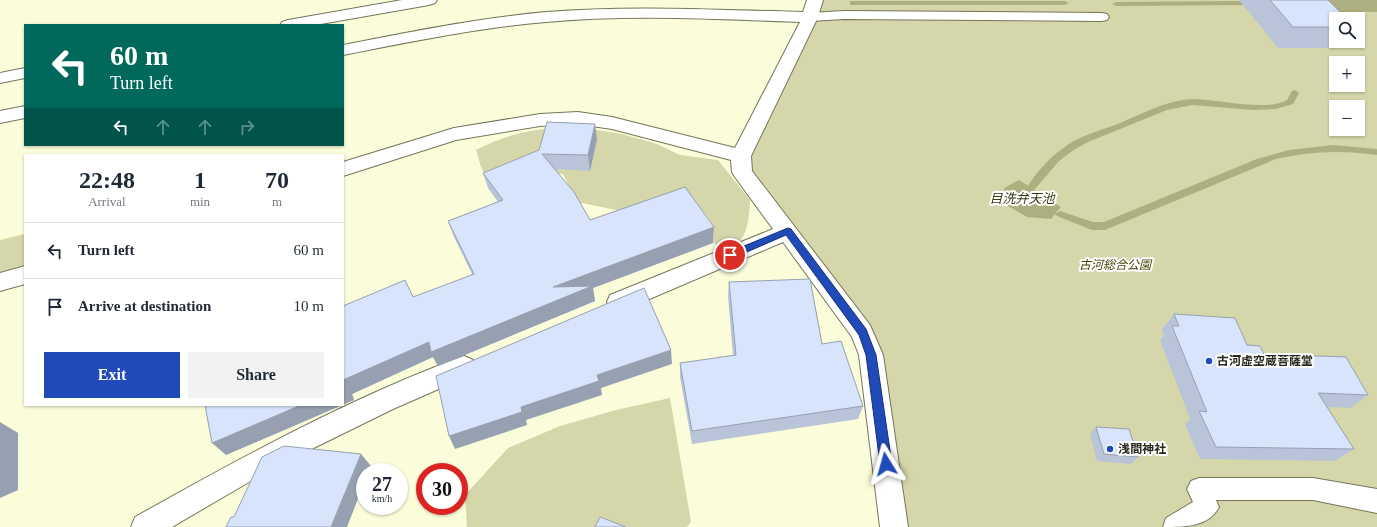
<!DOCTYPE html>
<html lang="en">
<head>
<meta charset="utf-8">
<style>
	:root { --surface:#fff; --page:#f2f2f3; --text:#1f2937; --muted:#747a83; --line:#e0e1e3; --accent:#1f4ab8 }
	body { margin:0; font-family:"Times New Roman","Noto Sans JP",serif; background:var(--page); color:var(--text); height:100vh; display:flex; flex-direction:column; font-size:15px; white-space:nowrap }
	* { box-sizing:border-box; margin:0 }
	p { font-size:13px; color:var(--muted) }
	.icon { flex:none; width:22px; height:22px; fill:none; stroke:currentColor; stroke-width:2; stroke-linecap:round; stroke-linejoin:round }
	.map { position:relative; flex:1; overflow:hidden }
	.side { position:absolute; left:24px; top:154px; width:320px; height:252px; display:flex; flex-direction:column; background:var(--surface); border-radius:0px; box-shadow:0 1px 3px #0004 }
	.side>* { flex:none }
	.banner { position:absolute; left:24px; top:24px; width:320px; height:122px; border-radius:0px; box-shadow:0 1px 3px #0004; background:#00695c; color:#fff; overflow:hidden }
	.tools { position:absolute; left:1329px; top:12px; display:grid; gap:8px }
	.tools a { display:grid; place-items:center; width:36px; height:36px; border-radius:0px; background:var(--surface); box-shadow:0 1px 3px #0004; font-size:20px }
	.speed { position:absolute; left:356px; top:463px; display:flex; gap:8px; font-size:20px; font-weight:700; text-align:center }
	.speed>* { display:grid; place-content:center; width:52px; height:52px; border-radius:50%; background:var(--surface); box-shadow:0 1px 3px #0004; line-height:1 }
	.speed small { font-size:10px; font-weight:400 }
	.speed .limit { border:6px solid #d22; background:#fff; color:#111 }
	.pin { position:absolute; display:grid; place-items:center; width:34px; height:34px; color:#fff; margin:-17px; border:2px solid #fff; border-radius:50%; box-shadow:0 1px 4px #0007 }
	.me { position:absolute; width:44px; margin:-22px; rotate:352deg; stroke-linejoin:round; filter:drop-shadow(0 0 3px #0008) }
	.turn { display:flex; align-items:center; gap:14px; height:84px; padding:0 20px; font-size:18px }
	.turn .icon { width:52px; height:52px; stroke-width:2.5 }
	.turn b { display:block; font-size:28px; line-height:34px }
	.lanes { display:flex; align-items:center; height:38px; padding:0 20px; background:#0003; justify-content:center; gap:20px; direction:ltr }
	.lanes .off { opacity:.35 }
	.eta { display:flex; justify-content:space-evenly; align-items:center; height:68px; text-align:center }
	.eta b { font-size:24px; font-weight:700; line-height:28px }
	.button { display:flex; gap:8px; margin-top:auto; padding:8px 20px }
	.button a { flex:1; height:46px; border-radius:0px; background:var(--accent); color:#fff; font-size:16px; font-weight:700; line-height:46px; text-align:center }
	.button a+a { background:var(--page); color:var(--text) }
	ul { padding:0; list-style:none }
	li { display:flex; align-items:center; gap:12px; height:56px; padding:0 20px; border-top:1px solid var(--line) }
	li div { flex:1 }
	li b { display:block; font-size:15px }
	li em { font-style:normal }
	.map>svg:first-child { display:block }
</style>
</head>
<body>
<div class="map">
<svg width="1377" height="527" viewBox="0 0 1377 527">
	<rect width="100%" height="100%" fill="#fafcda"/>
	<g fill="#d5d7aa" fill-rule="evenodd">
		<path d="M813,0H1377V527H894L871,355L742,172ZM1336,19H1358V41H1336ZM1336,63H1358V85H1336ZM1336,107H1358V129H1336Z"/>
		<path d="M571,126L622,134L657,144L680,155L718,160L750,200C749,215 749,247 726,246C722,246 717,244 713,243L714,229L710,220L702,210L667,200L621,211L582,203L561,213L569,186L563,174L507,170L484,173L481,167L476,150C508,133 535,129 571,126Z"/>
		<path d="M25,234V267L0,275V240Z"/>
		<path d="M670,398L691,522L687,527H467L465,495L508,448L560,426L616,410Z"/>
	</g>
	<g fill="#adaf7e">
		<path d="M1320,0H1377V12H1347L1353,19H1339Z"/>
		<path d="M1019,180L1061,207L1051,219L1027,217L1006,205L1004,188Z"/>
	</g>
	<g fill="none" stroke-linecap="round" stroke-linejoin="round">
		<g fill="#adaf7e" fill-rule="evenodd">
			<path d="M850,1H1065L1069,3L1065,5H850Z"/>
			<path d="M1240,1L1244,3L1243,5L1116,6L1112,4L1116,2Z"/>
			<path d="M1295,90L1299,93L1293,104L1276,109L1253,110L1192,105L1167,110L1088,142L1075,149L1059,161L1035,189H1029L1027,187C1036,173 1049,158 1062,149C1078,136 1099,131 1118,124C1142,114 1166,100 1193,99C1218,99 1266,112 1287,100L1292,91Z"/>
			<path d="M1333,145L1377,149V155C1342,150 1310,151 1276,159L1105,230H1092L1057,216L1055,214L1060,211L1093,222H1104L1257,159L1289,150Z"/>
		</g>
		<defs>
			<g id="service">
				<path d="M844,11L1102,13L1107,14L1109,17L1107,20L1102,21L844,19L810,21L805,20L803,17L805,14L810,13Z"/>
				<path d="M1199,478H1313L1377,489V513L1313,500H1216L1219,507C1209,527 1184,527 1163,527L1166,518L1193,502L1187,489L1191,481Z"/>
			</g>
			<g id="minor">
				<path d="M402,0H437L435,3L429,5L315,25H280L282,22L288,20Z"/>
				<path d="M807,0H823L818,17L751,156L752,171L870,325L883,355L908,527H880L859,355L852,337L783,242L626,309L618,311L610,309L607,302L610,295L773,229L735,177L732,172L731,160L612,129L578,124L540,126L456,140L343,176V162L454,128L540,114L578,112L612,117L735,148L800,22C715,19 630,14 546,22C477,28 410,42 343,55V45C410,32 478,18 546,12C632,5 718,10 803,12Z"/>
				<path d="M25,68V78L0,83V73Z"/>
				<path d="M25,106V118L0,123V111Z"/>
				<path d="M25,266V284L0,291V273Z"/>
				<path d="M464,356L473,360L476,367L473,374L393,409L273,468L172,527H131L135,517C241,458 349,398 464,356Z"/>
			</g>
		</defs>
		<use href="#service" stroke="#747658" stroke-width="2"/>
		<use href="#minor" stroke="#747658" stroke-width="2"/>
		<use href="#service" fill="#fff" fill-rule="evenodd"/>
		<use href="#minor" fill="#fff" fill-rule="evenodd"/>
	</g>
	<g fill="#b9c4d9">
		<path d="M1239,0H1328L1336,19V41H1343L1338,48H1278Z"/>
		<path d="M597,139L590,171L555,169L590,220L713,243L593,288L595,301L438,366L433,357L352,394L354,400L226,455L472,274L454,237L448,221L498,202L488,188L483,173L539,150Z"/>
		<path d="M729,282L822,344L863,406L858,419L692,444L680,377V363L733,356L728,296Z"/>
		<path d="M1174,314L1247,345L1264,354L1368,395L1350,408L1327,407L1354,449L1335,461L1200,459L1185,424L1190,419L1160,340L1164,335L1162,329Z"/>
		<path d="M1096,427L1138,457L1131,464L1097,461L1090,434Z"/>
	</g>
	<g fill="#96a0b0">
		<path d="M595,124L597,139L590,171L588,155Z"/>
		<path d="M714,227L713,243L593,288L595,301L438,366L433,357L352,394L354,400L226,455L212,443L301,405H343V380L553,287Z"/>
		<path d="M671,350L672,364L601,388L602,395L526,420L527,425L455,449L449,436L521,407L597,375Z"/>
		<path d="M0,422L18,433V490L0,498Z"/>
		<path d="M361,454L371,466L369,472H365V481L347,527H331Z"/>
	</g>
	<g fill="#d7e4fc" stroke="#96a0b0">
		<path d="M1270,0H1328L1347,19H1336V27H1293Z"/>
		<path d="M547,122L595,124L588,155L542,154L574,192L590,220L685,187L714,227L553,287L592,286L431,352L429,342L343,380V306L405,280L413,297L474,274L448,221L503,200L483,173L539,150Z"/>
		<path d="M810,279L822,344L841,341L863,406L692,431L680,363L736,355L729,282Z"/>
		<path d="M644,288L671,350L597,375L599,381L521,407L522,412L449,436L436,376Z"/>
		<path d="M1174,314L1235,318L1247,345L1260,346L1264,354L1346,357L1368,395L1318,393L1354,449L1216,447L1199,411L1207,412L1172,326H1179Z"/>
		<path d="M205,405H301L212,443Z"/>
		<path d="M1096,427L1129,429L1138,457L1104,454Z"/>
		<path d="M284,446L361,454L331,527H226L231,517H234L262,457Z"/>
		<path d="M600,517L626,527H595Z"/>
	</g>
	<path fill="#1f4ab8" stroke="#143078" d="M788,228L791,229L866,329L876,355L892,464L890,468L886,470L882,468L880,464L866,355L859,335L786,235L733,258L730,259L726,255L727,253Z"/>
	<g fill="#1f4ab8" stroke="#fff" stroke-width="1.5">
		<circle cx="1209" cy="361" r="4"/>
		<circle cx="1110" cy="449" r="4"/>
	</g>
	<g text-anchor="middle" stroke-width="4" stroke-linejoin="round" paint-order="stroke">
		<g font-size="12" font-style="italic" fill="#444407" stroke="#fff">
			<text x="1115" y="269">古河総合公園</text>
		</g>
		<g font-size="12" font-weight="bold" fill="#29291d" stroke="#fff" text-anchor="start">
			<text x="1217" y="365">古河虚空蔵菩薩堂</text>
			<text x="1118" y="453">浅間神社</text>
		</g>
		<g font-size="13" font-style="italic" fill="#383912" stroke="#fff">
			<text x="1022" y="203">目洗弁天池</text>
		</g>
	</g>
</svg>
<div class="tools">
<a><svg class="icon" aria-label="search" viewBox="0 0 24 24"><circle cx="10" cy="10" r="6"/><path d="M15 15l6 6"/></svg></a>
<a>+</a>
<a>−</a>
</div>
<div class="speed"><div>27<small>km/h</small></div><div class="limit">30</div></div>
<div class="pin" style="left:730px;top:255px;background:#d93025"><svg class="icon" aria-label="arrive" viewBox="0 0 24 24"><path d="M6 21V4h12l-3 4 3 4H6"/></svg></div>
<svg class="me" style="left:886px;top:464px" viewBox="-20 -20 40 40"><path d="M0-17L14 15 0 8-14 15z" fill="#1f4ab8" stroke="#fff" stroke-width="4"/></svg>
<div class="banner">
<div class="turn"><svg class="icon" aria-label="left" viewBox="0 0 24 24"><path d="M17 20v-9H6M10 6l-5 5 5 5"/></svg><div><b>60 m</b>Turn left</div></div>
<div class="lanes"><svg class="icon" aria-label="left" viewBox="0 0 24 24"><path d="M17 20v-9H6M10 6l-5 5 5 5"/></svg><svg class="icon off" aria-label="ahead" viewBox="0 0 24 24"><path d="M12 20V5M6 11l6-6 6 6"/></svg><svg class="icon off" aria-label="ahead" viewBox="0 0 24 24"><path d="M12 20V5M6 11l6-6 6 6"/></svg><svg class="icon off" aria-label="right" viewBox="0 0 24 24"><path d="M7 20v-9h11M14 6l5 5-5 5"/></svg></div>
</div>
<section class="side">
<div class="eta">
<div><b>22:48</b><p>Arrival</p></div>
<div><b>1</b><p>min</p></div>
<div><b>70</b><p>m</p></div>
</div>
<ul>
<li><svg class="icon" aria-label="left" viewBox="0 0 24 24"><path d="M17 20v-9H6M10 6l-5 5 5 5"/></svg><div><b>Turn left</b></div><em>60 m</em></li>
<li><svg class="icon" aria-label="arrive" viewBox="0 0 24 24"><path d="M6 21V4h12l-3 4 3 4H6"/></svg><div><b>Arrive at destination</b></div><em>10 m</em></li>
</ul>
<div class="button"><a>Exit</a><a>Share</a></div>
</section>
</div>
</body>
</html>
